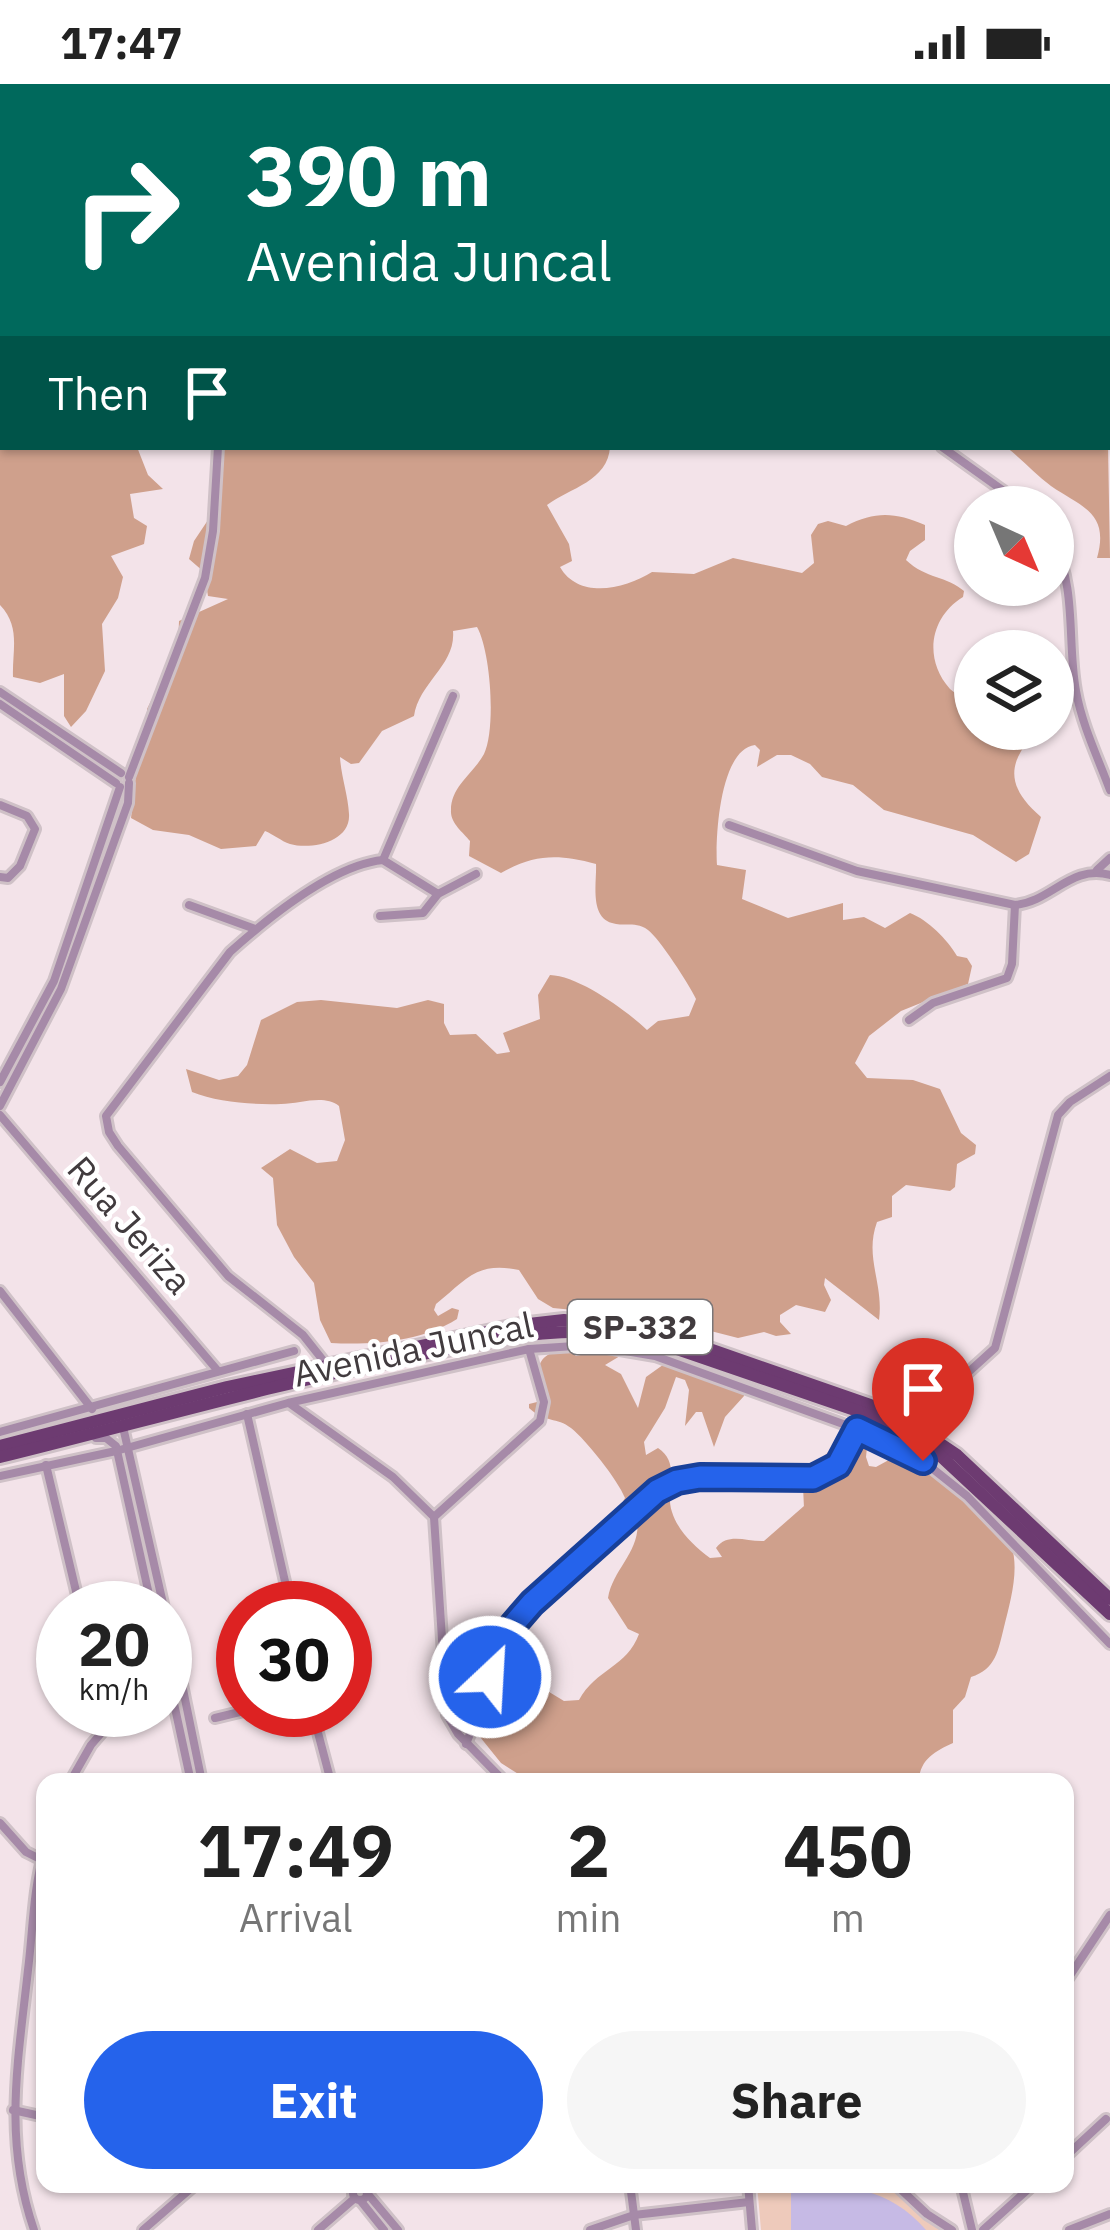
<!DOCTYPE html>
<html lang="en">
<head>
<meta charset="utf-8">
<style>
	:root { --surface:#fff; --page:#f6f6f6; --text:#222; --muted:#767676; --accent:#2563eb }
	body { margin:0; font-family:"IBM Plex Sans",sans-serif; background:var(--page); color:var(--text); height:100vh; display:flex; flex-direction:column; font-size:45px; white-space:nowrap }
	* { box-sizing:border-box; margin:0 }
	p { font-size:39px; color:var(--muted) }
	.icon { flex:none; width:66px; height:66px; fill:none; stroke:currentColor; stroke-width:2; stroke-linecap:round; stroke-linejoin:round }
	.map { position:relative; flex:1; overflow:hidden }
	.drawer { position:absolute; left:36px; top:1689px; width:1038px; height:420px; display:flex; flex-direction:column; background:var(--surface); border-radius:24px; box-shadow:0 3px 9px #0004 }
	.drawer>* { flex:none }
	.hud { position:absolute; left:0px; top:0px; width:1110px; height:366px; box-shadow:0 3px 9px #0004; background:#00695c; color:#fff; overflow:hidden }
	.needle { width:78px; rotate:136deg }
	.tools { position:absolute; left:954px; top:402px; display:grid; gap:24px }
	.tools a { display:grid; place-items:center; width:120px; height:120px; border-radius:50%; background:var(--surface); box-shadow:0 3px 9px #0004; font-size:60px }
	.speed { position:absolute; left:36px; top:1497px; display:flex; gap:24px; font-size:60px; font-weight:700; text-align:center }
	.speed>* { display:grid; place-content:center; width:156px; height:156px; border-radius:50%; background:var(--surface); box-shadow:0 3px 9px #0004; line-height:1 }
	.speed small { font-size:30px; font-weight:400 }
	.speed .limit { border:18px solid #d22; background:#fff; color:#111 }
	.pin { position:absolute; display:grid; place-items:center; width:102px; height:102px; color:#fff; margin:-123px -51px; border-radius:50% 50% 50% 0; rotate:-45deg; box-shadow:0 0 12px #0007 }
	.pin .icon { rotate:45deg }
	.me { position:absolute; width:132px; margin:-66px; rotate:25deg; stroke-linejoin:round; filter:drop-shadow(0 0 9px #0008) }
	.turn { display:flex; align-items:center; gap:42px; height:252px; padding:0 48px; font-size:54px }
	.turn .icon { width:156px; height:156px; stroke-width:2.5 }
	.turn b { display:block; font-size:84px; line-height:102px }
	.then { display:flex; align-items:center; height:114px; padding:0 48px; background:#0003; gap:24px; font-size:45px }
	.eta { display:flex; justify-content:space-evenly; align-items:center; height:204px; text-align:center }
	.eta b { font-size:72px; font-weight:700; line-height:84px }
	.button { display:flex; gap:24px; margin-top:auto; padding:24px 48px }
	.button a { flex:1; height:138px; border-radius:72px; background:var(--accent); color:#fff; font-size:48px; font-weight:700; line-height:138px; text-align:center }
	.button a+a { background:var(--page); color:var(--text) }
	.status { display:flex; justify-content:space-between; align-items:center; height:84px; padding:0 60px; background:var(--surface); direction:ltr }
	.status svg { height:33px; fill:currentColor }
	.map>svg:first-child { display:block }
</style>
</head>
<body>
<div class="status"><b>17:47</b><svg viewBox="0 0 49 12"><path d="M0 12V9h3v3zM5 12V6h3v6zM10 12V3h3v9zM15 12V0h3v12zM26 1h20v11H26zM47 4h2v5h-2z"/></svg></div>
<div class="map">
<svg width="1110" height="2146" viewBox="0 0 1110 2146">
	<rect width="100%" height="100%" fill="#f3e3e9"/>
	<path fill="#eecabb" d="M757,2100H890L911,2123L948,2146H761Z"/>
	<g fill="#cfa08c">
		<path d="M0,0L98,3H3V363H137L148,391L163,405L130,410L134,434L147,442L144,460L111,472L123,493L118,514L102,540L105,587L86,627L71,643L64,632V590L40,599L13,593C12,566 21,543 0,521Z"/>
		<path d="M1107,302L1110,474H1097C1110,428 1081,423 1051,402C1035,390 1022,375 1006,363H1107Z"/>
		<path d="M220,363H610C608,397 570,404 547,421L569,460L572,477L560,483C579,516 625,505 652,488L694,490L733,474L802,489L814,479L811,451L818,440L828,437L846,442C875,427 895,428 925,441V456L910,467L906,476C926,495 947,492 964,507L963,513C930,533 923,575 950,605C957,611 968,617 975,622V645H1014L1030,655C1004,685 1012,708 1041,733L1029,770L1016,778L973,751L884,726L853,701L822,693L810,680L791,671H777L757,683L760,666L755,661C720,665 715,753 717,781L746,786L742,815L788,834L843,819V836L864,833L885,844L910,829C928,836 947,855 957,872L967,874L972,882L968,900L901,927L869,952L855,979L867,994L913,996L940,1005L961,1049L976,1061L975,1070L957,1080L955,1103L950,1107L906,1101L892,1112V1133L877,1138C864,1174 884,1199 879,1236L825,1194L824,1201L831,1216L825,1228L796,1221L780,1231V1238L791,1250L776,1252L764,1248L738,1254L664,1235L553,1224L538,1215L519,1186C476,1177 466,1196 436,1220L434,1226L438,1232L452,1224L459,1226L457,1235C421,1258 372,1261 331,1259L320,1236L314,1199L294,1173L277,1141L273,1094L261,1084L290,1065L317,1079L337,1077L345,1056L339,1022C323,1010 301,1020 281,1020C253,1021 217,1018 192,1008L186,985L219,996L238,992L247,981L261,936L297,918L321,916L397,924L428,916L444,920V939L450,951L476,950L497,970L510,968L503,949L540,935L538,911L550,891C579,892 626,926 647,946L658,937L689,932L696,915C689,900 659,854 648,846C635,837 626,843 612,839C589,833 597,797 596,780C558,770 535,770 501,789L469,772L470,757C463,748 450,739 451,726C451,702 474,689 484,670C496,645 491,568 477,543L453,547C456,581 419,598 414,632L382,647L359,679L351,680L340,673C341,692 348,711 349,730C351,758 311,766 290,760C281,757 273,750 265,747L256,762L221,765L189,751L153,746L131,734L136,690L149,656L147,625L178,563L179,537L228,515L208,512L204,488L189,475L194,457L214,427Z"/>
		<path d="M567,1264L576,1272L605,1266L618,1269L620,1272L605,1281L621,1290L638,1324L646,1293L667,1278L744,1305V1312L725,1333L714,1363L702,1328H696L685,1342L689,1306L685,1296L676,1293L665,1324L644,1358L646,1371L658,1364C682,1380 664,1404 672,1428C678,1447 694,1462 710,1474L722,1473L716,1464C728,1448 747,1458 764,1457L804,1422C804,1421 803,1403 803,1402C807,1386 844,1350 858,1346L868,1353L866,1373L869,1382L876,1383L896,1372C937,1390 992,1416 1011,1461C1020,1485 1010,1519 1004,1543C998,1567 996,1585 971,1593L965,1613L953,1626V1659C935,1667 919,1676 919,1698L889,1694L876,1698H531L501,1679L476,1648L488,1624L531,1597L564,1617L579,1616C596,1585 627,1583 639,1550L628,1545L608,1514C613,1484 642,1467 637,1434L621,1421L625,1414C618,1396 586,1356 571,1344C557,1333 545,1339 529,1324V1320L541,1317C536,1286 533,1271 567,1264Z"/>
	</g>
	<path fill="#c6bae5" d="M791,2100C844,2100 889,2103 926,2146H791Z"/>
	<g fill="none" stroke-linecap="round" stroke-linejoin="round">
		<defs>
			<g id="minor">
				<path d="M410,0L419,3"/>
				<path d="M516,3V0"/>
				<path d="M753,3L759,0"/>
				<path d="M942,363L1026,423"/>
				<path d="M1053,458C1077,504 1067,558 1076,607C1082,641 1098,674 1110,706"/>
				<path d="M0,608L121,689"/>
				<path d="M0,620L116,699"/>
				<path d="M129,693L205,494L213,447L218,363"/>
				<path d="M0,721L27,732L35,745L20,782L8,794L0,793"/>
				<path d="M729,741L857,787L1015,821C1051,818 1071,780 1110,791"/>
				<path d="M383,776L453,612"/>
				<path d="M1097,786L1110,774"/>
				<path d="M189,821L255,845"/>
				<path d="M380,832L423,829L438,810L476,790"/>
				<path d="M909,936L933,919L1007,894L1012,880L1015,821"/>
				<path d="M0,998L54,897L120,703"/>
				<path d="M0,1022L61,905L128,719L129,699"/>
				<path d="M0,1031L218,1287"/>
				<path d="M0,1207L92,1325"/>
				<path d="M326,1280L303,1251L228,1192L118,1062L109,1048L106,1032L230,868C268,834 332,781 383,776L438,810"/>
				<path d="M289,1319L393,1393L434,1433L447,1631L458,1650L505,1698"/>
				<path d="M247,1330L291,1524"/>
				<path d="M898,1330L962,1294L995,1264L1058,1031L1070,1018L1110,992"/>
				<path d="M123,1343L164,1524"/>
				<path d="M0,1348L294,1267"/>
				<path d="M96,1354H106L116,1362L152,1524"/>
				<path d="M46,1381L80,1524"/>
				<path d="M0,1392L116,1367L288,1319L529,1265L590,1261L655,1272L857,1345L923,1377L967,1412L1110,1560"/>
				<path d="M434,1433L540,1337L544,1318L529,1265"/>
				<path d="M165,1530L175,1572"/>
				<path d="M165,1574L171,1572L177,1576L202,1698"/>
				<path d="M167,1587L191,1698"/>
				<path d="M312,1626L331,1698"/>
				<path d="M215,1634L248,1626"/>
				<path d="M466,1660L513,1541L635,1423L677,1397L700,1393L813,1394C839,1386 847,1368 857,1345"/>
				<path d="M70,1698L91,1661L121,1626"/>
				<path d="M0,1739L26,1768L44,1777"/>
				<path d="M1065,1899L1110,1831"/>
				<path d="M13,2026L45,2033"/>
				<path d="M1065,2073L1106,2035"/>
				<path d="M630,2100L636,2146"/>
				<path d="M748,2100L752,2146"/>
				<path d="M895,2100L927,2130L952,2146"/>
				<path d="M961,2100L972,2146"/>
				<circle cx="360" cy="2109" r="7"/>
				<path d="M367,2109L398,2146"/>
				<path d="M360,2116L384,2146"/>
				<path d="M34,2146C3,2056 18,1978 28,1886C33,1846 33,1804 45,1765"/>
				<path d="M143,2146L196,2100"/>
				<path d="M318,2146L355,2114"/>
				<path d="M590,2146L634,2131L749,2118"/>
				<path d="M983,2146L1034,2100"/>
				<path d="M1069,2146L1110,2130"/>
			</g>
			<g id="primary">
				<path d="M0,1362L227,1303L520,1241L564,1236L652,1245L896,1330L957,1371L1110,1515"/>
				<path d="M0,1373C134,1340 267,1302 403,1274C486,1258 564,1236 648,1255L887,1337L931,1363L1110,1530"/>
			</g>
		</defs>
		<use href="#minor" stroke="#cfc1c7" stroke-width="14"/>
		<use href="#primary" stroke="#cfc1c7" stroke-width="18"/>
		<use href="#minor" stroke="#a68aa8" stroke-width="8"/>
		<use href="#primary" stroke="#6d3b71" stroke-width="12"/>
	</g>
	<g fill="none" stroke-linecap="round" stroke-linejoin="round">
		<defs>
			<path id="route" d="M490,1593L513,1541L532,1519L657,1407L677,1397L700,1393L813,1394L838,1381L857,1345L923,1377"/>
		</defs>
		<use href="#route" stroke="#184099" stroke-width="30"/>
		<use href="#route" stroke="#2563eb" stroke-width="21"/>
	</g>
	<g text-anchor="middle" stroke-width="9" stroke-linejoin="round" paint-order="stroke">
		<rect fill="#fff" stroke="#7a7678" stroke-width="3" x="568" y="1216" width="144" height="54" rx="9"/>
		<g font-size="33" font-weight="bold" fill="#413b3e">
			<text x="640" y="1255">SP-332</text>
		</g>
		<g font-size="36" fill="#413b3e" stroke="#fff">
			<text transform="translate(130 1141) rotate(49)" y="13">Rua Jeriza</text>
			<text transform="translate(413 1265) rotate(-12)" y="13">Avenida Juncal</text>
		</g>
	</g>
</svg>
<div class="tools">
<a><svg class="needle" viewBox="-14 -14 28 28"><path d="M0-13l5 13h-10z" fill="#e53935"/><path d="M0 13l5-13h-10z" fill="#767676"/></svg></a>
<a><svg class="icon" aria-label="layers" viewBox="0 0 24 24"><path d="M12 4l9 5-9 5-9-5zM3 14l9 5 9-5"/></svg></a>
</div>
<div class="speed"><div>20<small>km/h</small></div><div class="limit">30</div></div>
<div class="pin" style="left:923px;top:1377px;background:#d93025"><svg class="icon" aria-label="arrive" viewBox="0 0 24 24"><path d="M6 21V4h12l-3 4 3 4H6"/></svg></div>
<svg class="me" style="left:490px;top:1593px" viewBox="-20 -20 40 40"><circle r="17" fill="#2563eb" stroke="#fff" stroke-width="3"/><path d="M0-11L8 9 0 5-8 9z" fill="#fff"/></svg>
<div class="hud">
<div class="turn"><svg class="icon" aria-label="right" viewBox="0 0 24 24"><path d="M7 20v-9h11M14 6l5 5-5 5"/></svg><div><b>390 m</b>Avenida Juncal</div></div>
<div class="then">Then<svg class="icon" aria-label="arrive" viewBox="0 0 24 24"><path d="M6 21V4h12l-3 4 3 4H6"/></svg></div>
</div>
<section class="drawer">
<div class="eta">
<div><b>17:49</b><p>Arrival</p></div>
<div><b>2</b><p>min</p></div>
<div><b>450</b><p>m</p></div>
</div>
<div class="button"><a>Exit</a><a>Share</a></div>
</section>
</div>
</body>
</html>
